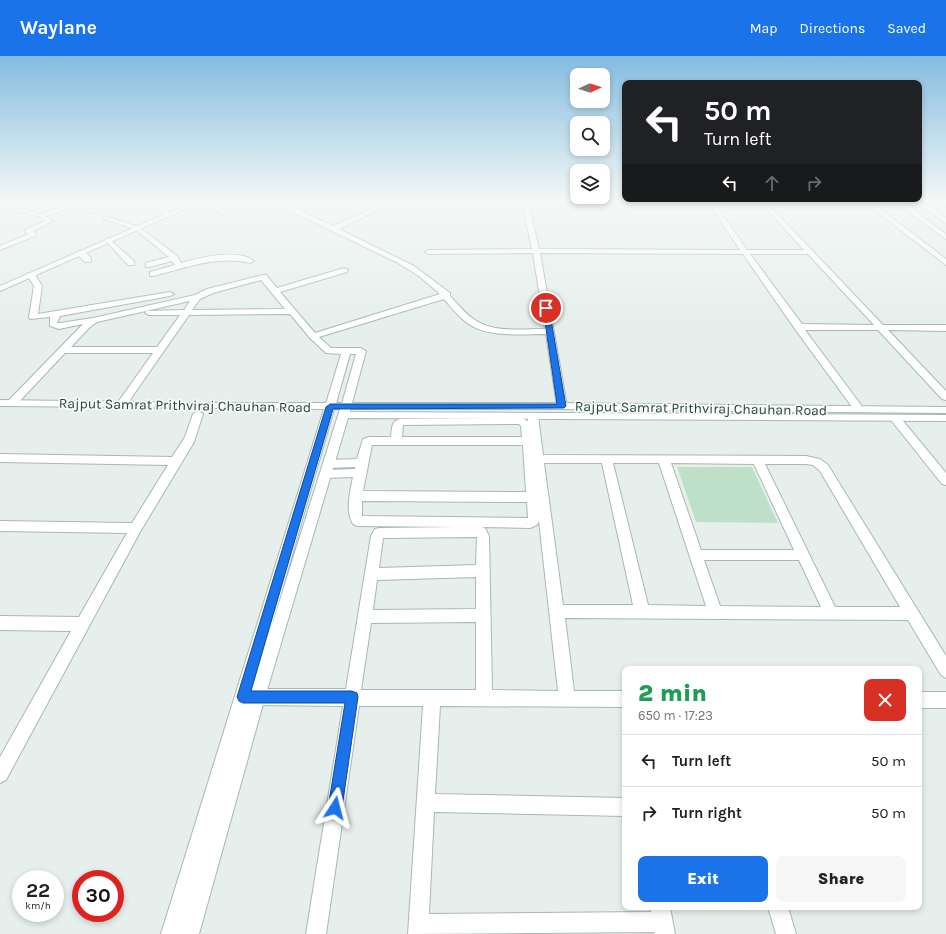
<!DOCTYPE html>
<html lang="en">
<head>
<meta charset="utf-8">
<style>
	:root { --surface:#fff; --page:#f6f6f6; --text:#202124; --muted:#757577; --line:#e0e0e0; --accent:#1a73e8 }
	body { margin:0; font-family:Karla,sans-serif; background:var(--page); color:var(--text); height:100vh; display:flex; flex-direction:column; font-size:15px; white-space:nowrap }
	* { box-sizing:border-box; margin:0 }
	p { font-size:13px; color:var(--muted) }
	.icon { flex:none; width:22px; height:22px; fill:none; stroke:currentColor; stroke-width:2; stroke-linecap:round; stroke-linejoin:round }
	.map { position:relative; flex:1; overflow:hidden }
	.sheet { position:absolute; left:622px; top:610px; width:300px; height:244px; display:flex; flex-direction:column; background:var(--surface); border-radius:8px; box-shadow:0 2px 6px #0003 }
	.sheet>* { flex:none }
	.banner { position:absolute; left:622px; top:24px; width:300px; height:122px; border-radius:8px; box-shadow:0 2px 6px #0003; background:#202124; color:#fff; overflow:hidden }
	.needle { width:26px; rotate:86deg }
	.fabs { position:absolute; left:570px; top:12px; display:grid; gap:8px }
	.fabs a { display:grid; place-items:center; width:40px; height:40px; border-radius:8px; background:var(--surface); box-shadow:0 2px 6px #0003; font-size:20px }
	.speed { position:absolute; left:12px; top:814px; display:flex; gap:8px; font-size:20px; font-weight:700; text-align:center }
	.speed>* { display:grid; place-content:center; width:52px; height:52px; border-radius:50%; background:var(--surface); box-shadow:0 2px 6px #0003; line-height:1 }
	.speed small { font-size:10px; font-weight:400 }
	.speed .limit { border:6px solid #d22; background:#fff; color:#111 }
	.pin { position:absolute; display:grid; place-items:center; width:34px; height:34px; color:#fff; margin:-17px; border:2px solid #fff; border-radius:50%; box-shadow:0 1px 4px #0007 }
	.me { position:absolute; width:44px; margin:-22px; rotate:9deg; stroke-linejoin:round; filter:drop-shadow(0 0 3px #0008) }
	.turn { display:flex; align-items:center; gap:14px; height:84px; padding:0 16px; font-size:18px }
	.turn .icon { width:52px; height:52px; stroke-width:2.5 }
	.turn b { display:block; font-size:28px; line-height:34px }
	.lanes { display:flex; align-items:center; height:38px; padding:0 16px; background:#0003; justify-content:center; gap:20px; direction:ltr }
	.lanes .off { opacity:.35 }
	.round { display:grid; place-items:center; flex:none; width:42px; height:42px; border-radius:8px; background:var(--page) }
	.headline { display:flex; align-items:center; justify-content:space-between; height:68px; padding:0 16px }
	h1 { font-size:24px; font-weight:800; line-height:30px; color:#1e9e55 }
	.button { display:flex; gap:8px; margin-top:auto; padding:8px 16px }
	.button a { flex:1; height:46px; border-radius:8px; background:var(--accent); color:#fff; font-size:16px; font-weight:800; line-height:46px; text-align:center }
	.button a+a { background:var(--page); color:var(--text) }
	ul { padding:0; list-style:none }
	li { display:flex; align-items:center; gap:12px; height:52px; padding:0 16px; border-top:1px solid var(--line) }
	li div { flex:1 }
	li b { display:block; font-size:15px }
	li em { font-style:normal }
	header { display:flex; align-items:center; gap:24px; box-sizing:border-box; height:56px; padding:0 20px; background:var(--accent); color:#fff }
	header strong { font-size:19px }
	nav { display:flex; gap:22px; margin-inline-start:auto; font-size:14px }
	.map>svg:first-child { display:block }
</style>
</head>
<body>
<header>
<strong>Waylane</strong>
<nav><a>Map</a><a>Directions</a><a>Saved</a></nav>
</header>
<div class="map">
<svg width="946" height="878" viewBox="0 0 946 878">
	<rect width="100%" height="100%" fill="#e6efeb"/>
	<path fill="#bfe0c8" d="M677,411H752L778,467L696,466Z"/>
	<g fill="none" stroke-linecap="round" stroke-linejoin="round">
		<path stroke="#8ec9d4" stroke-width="1.5" d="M938,146L946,151"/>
		<defs>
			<g id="minor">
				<path d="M79,146H88L45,160L53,165L33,175L36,177L35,180L0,194V190L29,178L25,176V174L45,165L41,161L0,151V147L39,158Z"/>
				<path d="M117,146H126L91,157L88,155Z"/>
				<path d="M155,146H161L170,158L169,159H165Z"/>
				<path d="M194,146C205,145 217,150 226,157L221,158Z"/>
				<path d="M272,146H280L286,148L333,170L386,146H393L339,173L414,210L450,237V240C458,248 465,258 475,264C494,277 523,273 545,273L533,197L429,198L425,196L429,194L532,193L522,146H528L539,193L740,194L708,146H714L747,194H804L760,146H900V148L898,149H875L946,203V209L868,149H769L883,269H946V275L888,274L946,335V344L942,343L878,274H805L864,353L863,355H855L795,273L743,198L540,197L567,350L566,352L562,353L557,350L546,278C521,278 488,282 467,267C458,260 451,251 444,243L319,281L331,292H361L366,295L351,351L346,354L341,351L356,298H350L335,351L334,353H326L325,351L341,298L326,297L310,282L290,258L189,259L125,351L121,352L116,349L153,297H65L16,349H8L7,347L8,345L83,268L59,273L50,270V261L30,263L29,261L34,230L27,219L28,217H34L42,230L38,258L170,236L174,238L170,240L60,260L57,267H60L93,262L195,239L207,233L263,219H266L277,232L344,212L348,214L347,216L280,236L315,277L440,238L419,220L398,207ZM750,198H808L874,269L802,268ZM261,224L285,253L192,254L200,243L213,237ZM190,245L184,254L146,255L145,257L149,259H180L157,291H71L90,271L97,266Z"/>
				<path d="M104,161H108L139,171L177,200L181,207C199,202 238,192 254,205L250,207C216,199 186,212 153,220H150V216L175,209L172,205L149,211H146V207L169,201L135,173L104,163Z"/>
				<path d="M108,182L134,205V209H128L106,185L105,184Z"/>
				<path d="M78,195H84L91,202V206H85L78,199Z"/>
				<path d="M198,355L203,358L194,386L140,476L6,724L0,727V701L71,575L0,574V560L79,561L127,477L0,475V465L132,467L168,409L0,406V398L172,401L185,381L193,358Z"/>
				<path d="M533,357L538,360L543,399L806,400L820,403L828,409L946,600V622L941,619L908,564L565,562L574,635H625V651L440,650L435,738L625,742V760L434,756L429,858L651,856L650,851H670L675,878H655L654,876L408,878L423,650H359L326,878H306L343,650L248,649L242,647L240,641L242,635L248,633H346L371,480L375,473L380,472L456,471L357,470L353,468C345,455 350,436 353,421L326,422L322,421L320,418L322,415L326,414L355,413V411L329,412L325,411L323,408L325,405L329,404L357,403L363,383L369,381H391C392,373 391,365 400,363L521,362L528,365V360ZM519,368L521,370L522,381H402L403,369ZM372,389H523L526,436L363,435ZM544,407H602L633,549H563ZM613,407H659L706,550L648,549ZM671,407L754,408L794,494H701ZM765,408H806L813,409L820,415L900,551H835ZM362,445L527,446L528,462L362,460ZM539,465L558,635L492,634L489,480L485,472L482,471L530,472L537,469ZM477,481L476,509L379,512L383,482ZM704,504H799L821,551L720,550ZM476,521V553L373,554L377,524ZM476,566V634H361L371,567Z"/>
				<path d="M895,359L899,360L946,417V429L942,428L891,364L890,362Z"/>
				<rect x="919" y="636" width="27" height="16"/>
				<path d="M768,851H788L796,878H776Z"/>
			</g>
			<g id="tertiary">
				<path d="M193,146H201L0,235V230Z"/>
				<path d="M0,344L203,347H552L946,351V357L552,353H350V356L946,359V365L348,362L265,641L199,878H161L324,353L0,350ZM334,353H340L269,579Z"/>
			</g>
			<path id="secondary" d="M894,146H901L905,149C918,138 936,154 946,162V167L922,151L911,150L924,162L946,178V183Z"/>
		</defs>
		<use href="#minor" stroke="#a8b8b2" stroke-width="2"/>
		<use href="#tertiary" stroke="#a8b8b2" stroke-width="2"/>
		<use href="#secondary" stroke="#a4bbb3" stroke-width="2"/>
		<use href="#minor" fill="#fff" fill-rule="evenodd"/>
		<use href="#tertiary" fill="#fff" fill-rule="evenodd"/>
		<use href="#secondary" fill="#fff" fill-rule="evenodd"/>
	</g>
	<linearGradient id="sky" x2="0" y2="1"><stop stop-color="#84bce0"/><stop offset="0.54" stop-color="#f4f8f6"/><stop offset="1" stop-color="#f4f8f6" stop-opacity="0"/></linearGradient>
	<rect width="946" height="269" fill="url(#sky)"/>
	<path fill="#1a73e8" stroke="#114b97" d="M546,250L549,252L566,350L564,352L333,353L251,635H352L357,637L358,641L342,752L340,757L335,759L330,757L328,752L345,647H243L239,645L237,641L326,351L330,348H557L543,252Z"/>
	<g text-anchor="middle" stroke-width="3.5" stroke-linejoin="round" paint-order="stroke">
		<g font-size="14" fill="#24423a" stroke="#f7fbf9">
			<text transform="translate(185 349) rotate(1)" y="5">Rajput Samrat Prithviraj Chauhan Road</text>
			<text transform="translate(701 352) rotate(1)" y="5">Rajput Samrat Prithviraj Chauhan Road</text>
		</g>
	</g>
</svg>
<div class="fabs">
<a><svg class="needle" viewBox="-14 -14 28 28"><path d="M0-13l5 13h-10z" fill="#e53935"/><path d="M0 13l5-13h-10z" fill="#757577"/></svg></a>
<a><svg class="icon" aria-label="search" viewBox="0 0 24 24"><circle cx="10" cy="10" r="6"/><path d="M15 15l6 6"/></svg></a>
<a><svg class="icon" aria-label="layers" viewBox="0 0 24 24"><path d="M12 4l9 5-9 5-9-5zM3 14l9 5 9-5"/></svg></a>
</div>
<div class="speed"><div>22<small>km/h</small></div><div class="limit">30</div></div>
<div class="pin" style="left:546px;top:252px;background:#d93025"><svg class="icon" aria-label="arrive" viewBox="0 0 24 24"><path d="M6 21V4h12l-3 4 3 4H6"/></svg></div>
<svg class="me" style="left:335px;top:752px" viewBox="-20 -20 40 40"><path d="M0-17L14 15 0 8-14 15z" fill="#1a73e8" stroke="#fff" stroke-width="4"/></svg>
<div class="banner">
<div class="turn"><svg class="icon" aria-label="left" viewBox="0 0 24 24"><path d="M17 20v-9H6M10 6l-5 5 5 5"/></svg><div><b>50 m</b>Turn left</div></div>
<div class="lanes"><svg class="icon" aria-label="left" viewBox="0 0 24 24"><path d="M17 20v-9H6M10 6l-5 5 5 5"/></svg><svg class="icon off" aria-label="ahead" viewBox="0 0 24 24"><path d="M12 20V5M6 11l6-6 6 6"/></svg><svg class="icon off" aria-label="right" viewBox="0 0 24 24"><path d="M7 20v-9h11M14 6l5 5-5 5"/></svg></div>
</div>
<section class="sheet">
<div class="headline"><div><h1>2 min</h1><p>650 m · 17:23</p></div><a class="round" style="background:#d93025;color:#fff"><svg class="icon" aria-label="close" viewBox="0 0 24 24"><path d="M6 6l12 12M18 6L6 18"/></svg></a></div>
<ul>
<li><svg class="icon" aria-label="left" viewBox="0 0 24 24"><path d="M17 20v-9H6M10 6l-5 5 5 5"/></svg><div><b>Turn left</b></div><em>50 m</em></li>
<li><svg class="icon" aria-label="right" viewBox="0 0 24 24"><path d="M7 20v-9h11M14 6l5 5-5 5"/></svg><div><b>Turn right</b></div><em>50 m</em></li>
</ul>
<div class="button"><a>Exit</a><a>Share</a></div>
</section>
</div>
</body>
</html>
